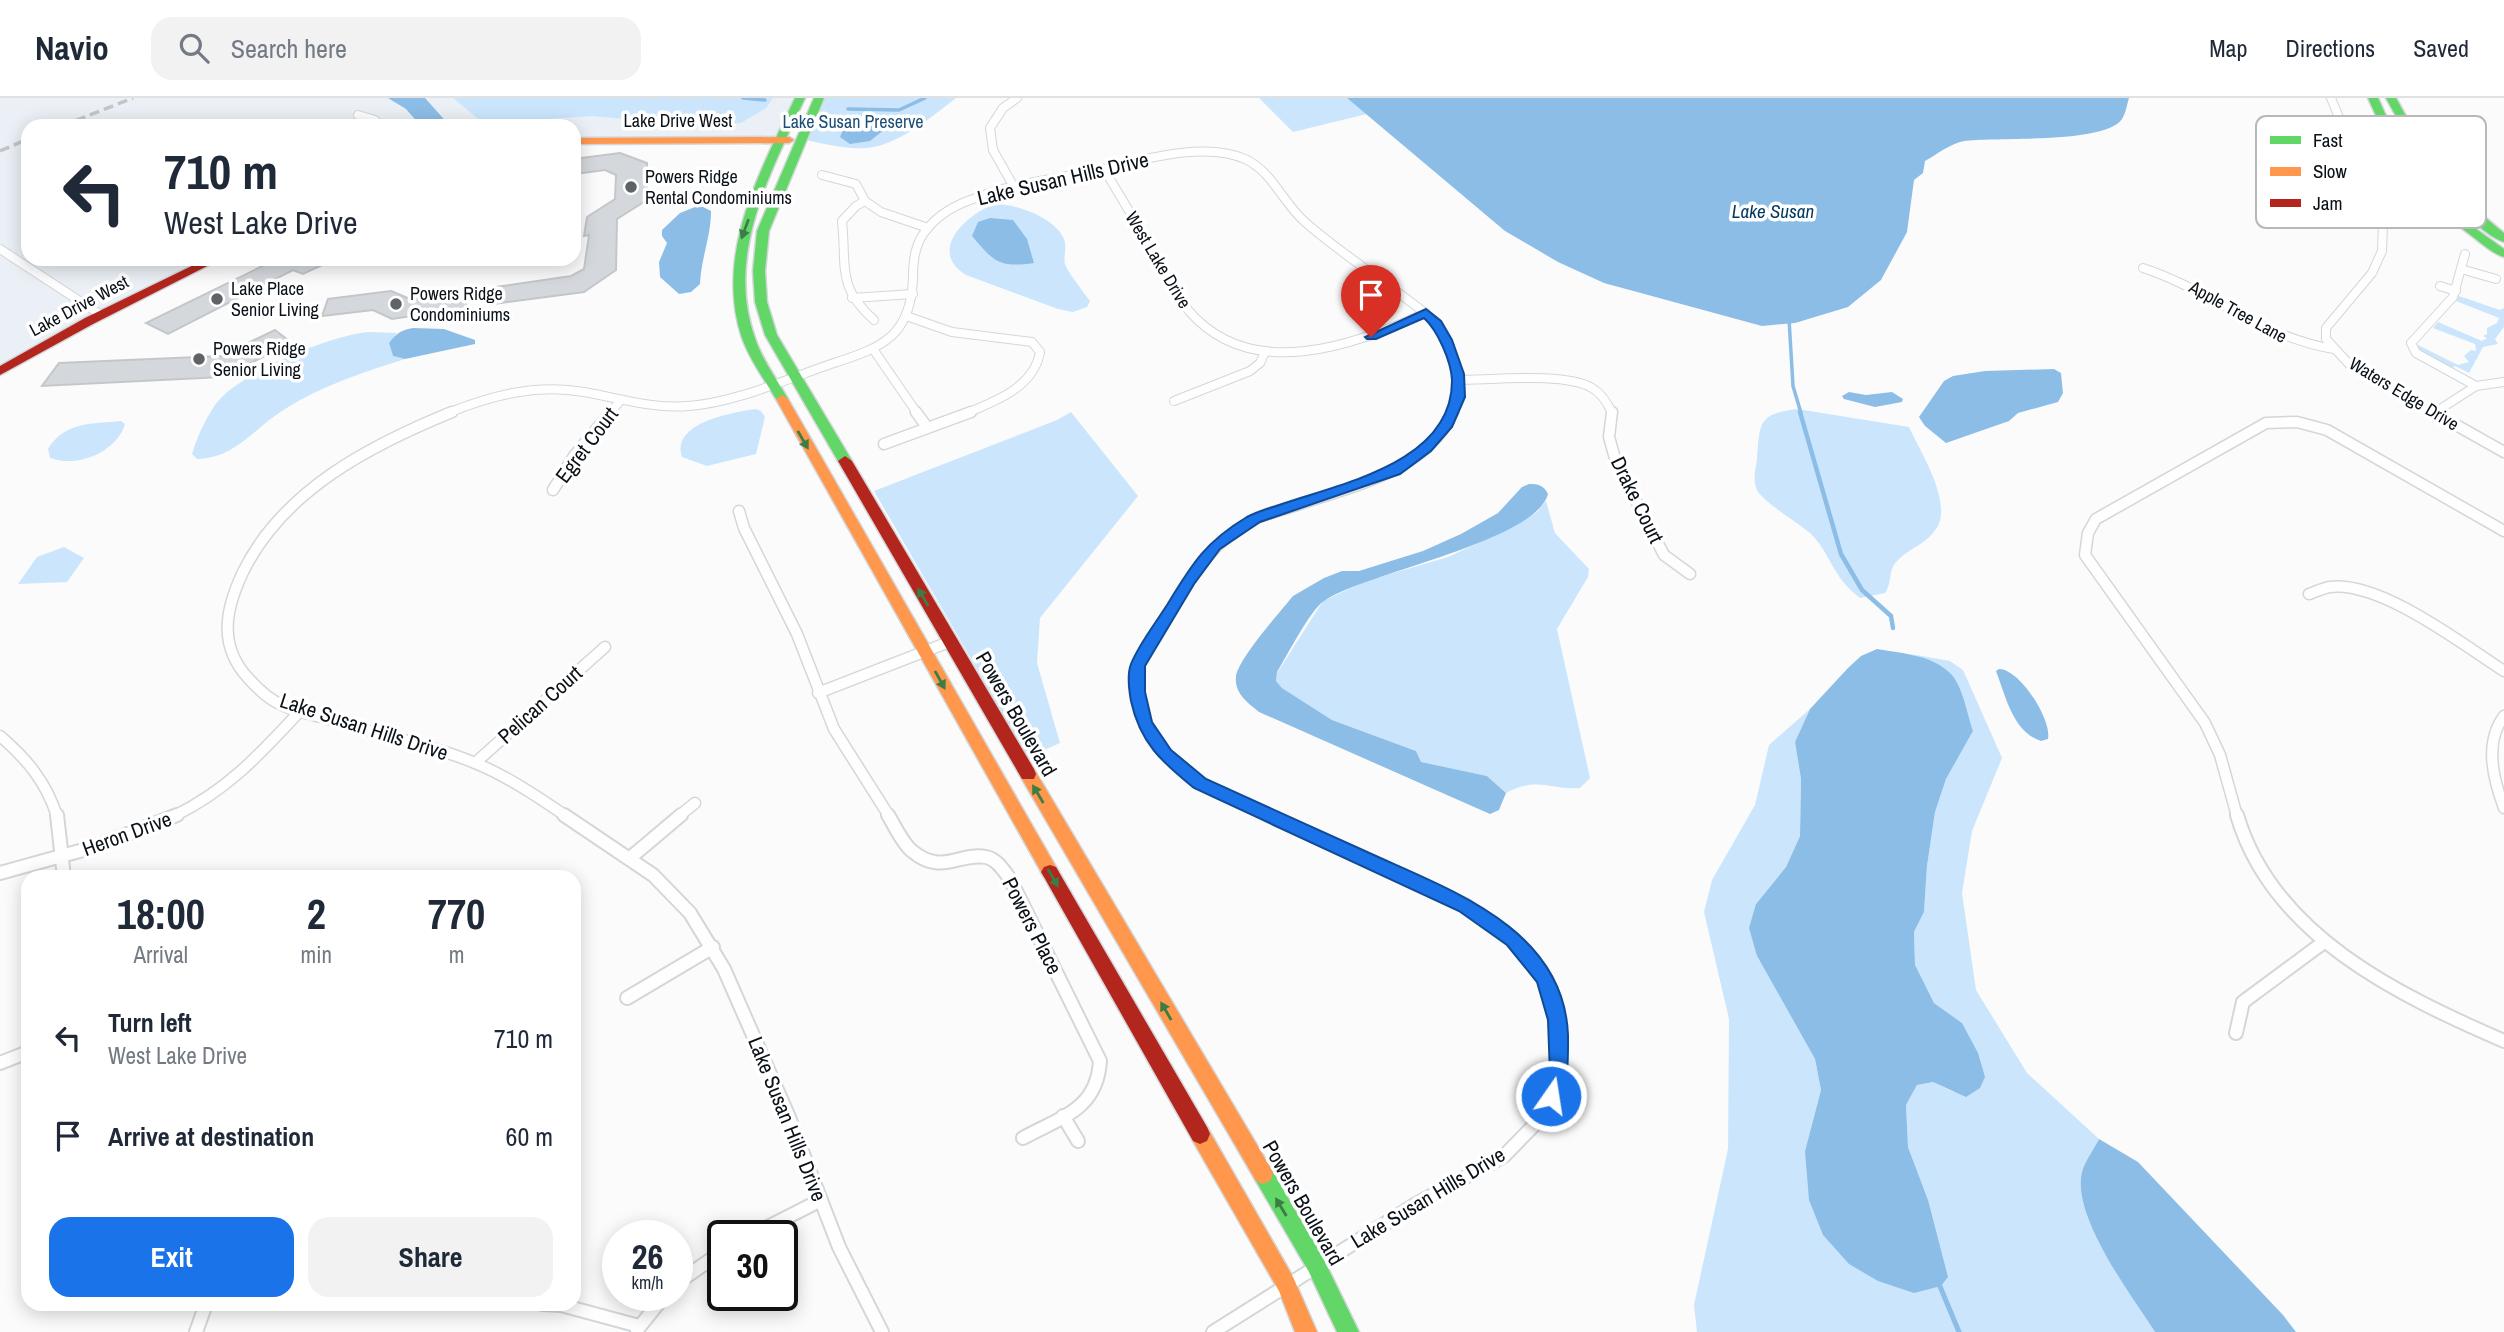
<!DOCTYPE html>
<html lang="en">
<head>
<meta charset="utf-8">
<style>
	:root { --surface:#fff; --page:#f2f2f3; --text:#1f2937; --muted:#747a83; --line:#e0e1e3; --accent:#1a73e8 }
	body { margin:0; font-family:"Archivo Narrow",sans-serif; background:var(--page); color:var(--text); height:100vh; display:flex; flex-direction:column; font-size:26px; white-space:nowrap }
	* { box-sizing:border-box; margin:0 }
	p { font-size:23px; color:var(--muted) }
	.icon { flex:none; width:38px; height:38px; fill:none; stroke:currentColor; stroke-width:2; stroke-linecap:round; stroke-linejoin:round }
	.map { position:relative; flex:1; overflow:hidden }
	.drawer { position:absolute; left:21px; top:772px; width:560px; height:441px; display:flex; flex-direction:column; background:var(--surface); border-radius:21px; box-shadow:0 4px 18px #0003 }
	.drawer>* { flex:none }
	.top-card { position:absolute; left:21px; top:21px; width:560px; height:147px; border-radius:21px; box-shadow:0 4px 18px #0003; background:#fff; color:var(--text); overflow:hidden }
	.speed { position:absolute; left:602px; top:1122px; display:flex; gap:14px; font-size:35px; font-weight:700; text-align:center }
	.speed>* { display:grid; place-content:center; width:91px; height:91px; border-radius:50%; background:var(--surface); box-shadow:0 4px 18px #0003; line-height:1 }
	.speed small { font-size:18px; font-weight:400 }
	.speed .limit { border:4px solid #111; border-radius:10px; background:#fff; color:#111 }
	.pin { position:absolute; display:grid; place-items:center; width:60px; height:60px; color:#fff; margin:-72px -30px; border-radius:50% 50% 50% 0; rotate:-45deg; box-shadow:0 0 7px #0007 }
	.pin .icon { rotate:45deg }
	.me { position:absolute; width:77px; margin:-38px; rotate:13deg; stroke-linejoin:round; filter:drop-shadow(0 0 5px #0008) }
	.turn { display:flex; align-items:center; gap:24px; height:147px; padding:0 28px; font-size:32px }
	.turn .icon { width:91px; height:91px; stroke-width:2.5 }
	.turn b { display:block; font-size:49px; line-height:60px }
	.eta { display:flex; justify-content:space-evenly; align-items:center; height:119px; text-align:center }
	.eta b { font-size:42px; font-weight:700; line-height:49px }
	.action { display:flex; gap:14px; margin-top:auto; padding:14px 28px }
	.action a { flex:1; height:80px; border-radius:21px; background:var(--accent); color:#fff; font-size:28px; font-weight:700; line-height:80px; text-align:center }
	.action a+a { background:var(--page); color:var(--text) }
	ul { padding:0; list-style:none }
	li { display:flex; align-items:center; gap:21px; height:98px; padding:0 28px }
	li div { flex:1 }
	li b { display:block; font-size:26px }
	li em { font-style:normal }
	header { display:flex; align-items:center; gap:42px; box-sizing:border-box; height:98px; padding:0 35px; background:var(--surface); border-bottom:2px solid var(--line) }
	header strong { font-size:33px }
	nav { display:flex; gap:38px; margin-inline-start:auto; font-size:24px }
	.search { width:490px; height:63px; background:var(--page); display:flex; align-items:center; gap:18px; box-sizing:border-box; padding:0 24px; border-radius:21px; color:var(--muted); font-size:26px }
	.map>svg:first-child { display:block }
</style>
</head>
<body>
<header>
<strong>Navio</strong>
<div class="search"><svg class="icon" aria-label="search" viewBox="0 0 24 24"><circle cx="10" cy="10" r="6"/><path d="M15 15l6 6"/></svg>Search here</div>
<nav><a>Map</a><a>Directions</a><a>Saved</a></nav>
</header>
<div class="map">
<svg width="2504" height="1234" viewBox="0 0 2504 1234">
	<rect width="100%" height="100%" fill="#fbfbfb"/>
	<path fill="#eaf0f5" d="M0,0H794L782,42L574,45V28H28V161H218L0,273Z"/>
	<g fill="#cbe6fc">
		<path d="M453,0H773L766,10L741,25L696,28L593,18L531,22L503,28L482,24Z"/>
		<path d="M819,0H956C934,17 909,38 882,47C857,55 826,46 801,41Z"/>
		<path d="M1259,0H1347L1367,16L1293,34Z"/>
		<path d="M995,106C1016,106 1053,119 1063,139C1068,148 1063,157 1065,166C1068,175 1084,194 1090,203L1087,209L1073,214L1058,211L966,177C927,153 966,116 995,106Z"/>
		<path d="M2459,198L2500,212L2504,210V229L2495,241L2498,246L2483,249L2469,275L2455,268L2450,271L2418,250V247L2458,267L2469,264L2464,258L2471,252L2476,253L2475,246L2433,230L2438,224L2482,243L2487,240L2483,238L2487,236V230L2497,225L2499,220L2456,203Z"/>
		<path d="M369,234L397,235L389,245L393,258L405,261C364,274 321,288 285,311C255,329 235,361 197,361L192,356C197,339 205,322 215,307C238,275 330,237 369,234Z"/>
		<path d="M756,311L761,313L765,319L756,356L707,368L682,359C670,325 733,314 756,311Z"/>
		<path d="M1797,311L1909,329C1920,353 1954,406 1936,431C1926,446 1910,450 1898,462C1887,472 1893,484 1885,495L1860,500C1832,479 1831,456 1811,436C1799,425 1764,405 1757,392C1752,382 1756,370 1757,360C1760,325 1758,316 1797,311Z"/>
		<path d="M1071,314L1138,398L1040,520L1037,565L1060,645L1028,659L874,393L1057,322Z"/>
		<path d="M121,323L125,326C116,355 77,370 50,360L48,351C65,323 92,326 121,323Z"/>
		<path d="M1546,403L1555,435L1589,471L1588,479L1557,531L1590,680L1580,690C1549,692 1538,678 1506,695L1487,678L1420,664L1416,653L1332,622L1282,590L1276,583L1277,575L1323,503L1366,483L1448,459L1504,433L1537,414Z"/>
		<path d="M64,449L84,460L67,484L18,486L37,459Z"/>
		<path d="M1911,556L1950,563L1963,572L2002,660L1972,733L1962,795L1976,892L2027,975L2099,1041C2094,1051 2085,1063 2082,1074C2071,1118 2132,1198 2155,1234H1697L1694,1207L1728,1051L1729,921L1704,814L1712,782L1755,707L1769,647L1810,611L1795,644L1801,681L1800,738L1786,769L1756,806L1757,858L1815,961L1821,992L1805,1053L1928,1102L1908,1049L1906,1007L1917,987L1933,984L1954,994L1962,925L1934,905L1915,868L1914,834L1924,814L1927,768L1935,714L1946,681L1973,633L1934,565Z"/>
	</g>
	<g fill="#8cbde6">
		<path d="M388,0H425L450,28H421L406,11Z"/>
		<path d="M1347,0H2129C2127,6 2126,15 2122,21C2106,46 1995,39 1964,43C1951,45 1936,57 1925,63L1923,75L1914,82L1907,134L1881,182L1848,209L1795,225L1762,228L1604,185L1558,164L1505,133Z"/>
		<path d="M887,26L889,28L870,43L850,46L840,39L844,29L849,27Z"/>
		<path d="M695,109H703L711,113C711,139 701,160 700,186L691,194L679,196L660,179L659,164L667,145L662,138V132L680,115Z"/>
		<path d="M990,120L1013,122L1027,141L1034,165C999,170 994,164 972,138L978,124Z"/>
		<path d="M413,230L444,231L475,242V246L405,261L393,258L389,245C396,235 402,232 413,230Z"/>
		<path d="M2054,271L2061,275L2063,295L2058,304L2018,315L2009,323L1946,345L1925,328L1919,319L1944,283L1953,278L1985,273Z"/>
		<path d="M1849,294L1866,297L1892,294L1903,301L1902,304L1875,309L1844,301L1842,298Z"/>
		<path d="M1529,386C1538,386 1544,387 1548,396C1535,444 1367,474 1324,503C1310,512 1287,558 1277,574L1276,583L1282,590L1332,622L1416,653L1421,664L1487,678L1506,695L1499,712L1490,716L1259,614C1248,605 1234,595 1236,579C1237,562 1281,513 1293,498L1324,480L1342,473H1359L1423,453L1461,436L1498,415L1522,389Z"/>
		<path d="M1877,551C1901,555 1933,557 1951,576C1963,589 1967,616 1973,633L1946,681L1935,714L1927,768L1924,814L1914,834L1915,867L1934,905L1962,925L1978,955L1985,979L1980,990L1966,999L1933,984L1917,987L1906,1007L1908,1049L1928,1102L1948,1179L1941,1188L1914,1195L1878,1183L1849,1166L1823,1137L1809,1102L1805,1053L1821,992L1815,961L1757,858L1749,830L1756,806L1786,769L1800,738L1801,681L1795,644L1810,611L1848,570L1861,558Z"/>
		<path d="M1999,571C2020,571 2052,622 2048,641L2041,643C2013,634 2006,599 1996,573Z"/>
		<path d="M2099,1041L2138,1064L2283,1217L2296,1234H2155C2132,1198 2071,1118 2082,1074C2085,1063 2094,1051 2099,1041Z"/>
	</g>
	<g fill="none" stroke-linecap="round" stroke-linejoin="round">
		<g stroke="#8cbde6" stroke-width="3.5">
			<path d="M743,0L765,2"/>
			<path d="M848,11L899,12L925,0"/>
			<path d="M1789,221L1793,288L1801,315"/>
		</g>
		<path stroke="#8cbde6" stroke-width="4.5" d="M1800,314L1841,456L1862,492L1891,518L1893,530"/>
		<path stroke="#8cbde6" stroke-width="5" d="M1939,1186L1959,1234"/>
	</g>
	<g fill="#d4d8dc" stroke="#c3c7ca" stroke-width="2">
		<path d="M620,55L647,65V102L617,121L616,172L584,194L493,206L496,189L571,178L584,171L589,137L584,138L587,119L615,101L616,77L605,72L574,76V61Z"/>
		<path d="M277,161H335L303,176L293,172L168,236L146,225Z"/>
		<path d="M391,193L410,201L467,193L466,210L392,221L373,212L322,218L328,201Z"/>
		<path d="M275,232L292,245L222,279L42,288L59,265L221,258Z"/>
	</g>
	<g fill="none" stroke-linecap="round" stroke-linejoin="round">
		<defs>
			<g id="street-far2">
				<path d="M2331,0L2383,126L2382,153L2372,175L2326,230V241L2349,266L2436,315"/>
				<path d="M358,17L375,22L381,28"/>
				<path d="M1104,71L1188,212C1251,286 1353,247 1426,215"/>
				<path d="M822,77L856,86L865,103L881,114L928,130"/>
				<path d="M1014,89L993,52L990,30L1003,10L1017,0"/>
				<path d="M865,103L856,108L842,123C847,169 836,188 874,222"/>
				<path d="M0,151L101,217"/>
				<path d="M2465,156L2453,199L2411,245L2416,255L2476,288"/>
				<path d="M2143,170C2210,192 2263,240 2334,251"/>
				<path d="M2461,171L2496,181"/>
				<path d="M2440,188L2456,193"/>
				<path d="M852,200L913,196"/>
				<path d="M909,219L952,234L1032,244L1040,254C1034,289 996,303 967,315"/>
				<path d="M873,251L917,315"/>
				<path d="M1458,282C1490,282 1566,274 1592,290C1601,295 1608,306 1612,315"/>
				<path d="M1174,303L1250,273L1260,265L1265,254"/>
				<path d="M448,315C492,297 536,286 584,294C619,300 653,311 688,308C735,305 789,280 834,265C884,249 911,237 913,180C913,162 915,145 927,131C940,115 957,106 976,100C1010,86 1048,82 1084,75C1130,66 1200,41 1245,61C1272,73 1283,105 1305,124C1346,160 1393,188 1435,223C1452,253 1467,282 1452,315"/>
				<path d="M610,315L621,302"/>
				<path d="M2434,315L2476,288L2504,284"/>
			</g>
			<g id="street-far1">
				<path d="M452,314C371,347 283,392 243,474C225,512 218,548 249,581C258,591 270,602 282,607C299,615 320,618 338,624C381,637 435,648 475,665C507,678 538,699 566,718"/>
				<path d="M916,314L927,329"/>
				<path d="M1612,314L1609,339L1616,364L1664,457L1690,476"/>
				<path d="M2433,314L2504,354"/>
				<path d="M2434,315L2436,314"/>
				<path d="M884,346L971,314"/>
				<path d="M553,392L574,358L611,314"/>
				<path d="M739,413L744,430L797,536L834,631L889,718"/>
				<path d="M2309,496C2315,494 2323,490 2330,489C2381,483 2462,546 2504,573"/>
				<path d="M818,595L949,544"/>
				<path d="M2504,618C2484,645 2493,680 2504,710"/>
				<path d="M0,638C27,661 46,684 57,718"/>
				<path d="M475,665L605,549"/>
				<path d="M174,718C228,692 261,655 301,612"/>
				<path d="M679,718L695,705"/>
				<path d="M1272,718C1249,707 1222,699 1200,685C1161,661 1130,618 1138,570C1141,556 1161,529 1170,515C1195,474 1209,446 1253,422C1264,416 1277,413 1288,410C1347,389 1425,376 1453,314"/>
				<path d="M2237,718L2220,657L2205,625L2085,457L2088,435L2096,421L2266,325L2297,324L2327,332L2504,433"/>
			</g>
			<g id="street">
				<path d="M57,717L64,779"/>
				<path d="M564,717L653,777L690,815L724,871L788,1017L839,1149L882,1234"/>
				<path d="M888,717C895,728 902,745 912,753C942,778 959,754 986,759C997,761 1004,773 1010,781L1100,963C1097,1012 1061,1019 1023,1040"/>
				<path d="M2237,717C2272,837 2398,897 2504,943"/>
				<path d="M630,760L681,717"/>
				<path d="M0,775L94,749L177,717"/>
				<path d="M627,900L713,849"/>
				<path d="M2236,935L2243,904L2324,844"/>
				<path d="M0,965L28,954"/>
				<path d="M1063,1018L1078,1043"/>
				<path d="M750,1138L821,1102"/>
				<path d="M677,1185L723,1153"/>
				<path d="M542,1206L561,1207L639,1228"/>
				<path d="M637,1232L665,1197"/>
				<path d="M196,1234L206,1206"/>
				<path d="M1213,1234L1416,1106L1504,1058L1543,1018L1559,977L1558,922L1545,880L1514,842L1465,807L1268,717"/>
			</g>
			<g id="fast">
				<path d="M795,0H805C771,74 725,156 755,240C762,262 777,281 788,301L782,305L776,301C764,281 750,262 742,240C714,156 760,74 795,0Z"/>
				<path d="M814,0H824L769,133L765,173L767,204L777,237L852,363L845,368L838,363L765,237L755,204L753,173L757,133Z"/>
				<path d="M2368,0H2378C2389,24 2399,50 2415,73C2437,105 2472,128 2504,151V159C2491,155 2479,143 2468,135C2413,95 2395,60 2368,0Z"/>
				<path d="M2386,0H2396C2424,52 2457,98 2504,135V144C2462,129 2407,39 2386,0Z"/>
				<path d="M1263,1066L1270,1069L1323,1160L1359,1234H1337L1309,1174L1256,1083L1253,1076L1256,1069Z"/>
			</g>
			<g id="slow">
				<path d="M574,40L789,39L794,42L789,45L574,46Z"/>
				<path d="M782,297L788,301L1056,769L1059,774L1056,779L1050,781L1044,779L776,301Z"/>
				<path d="M1028,669L1034,671L1270,1069L1273,1076L1270,1083L1263,1086L1256,1083L1022,681L1020,676L1022,671Z"/>
				<path d="M1200,1026L1207,1029L1293,1179L1317,1234H1295L1279,1193L1193,1043L1190,1036L1193,1029Z"/>
			</g>
			<g id="jam">
				<path d="M206,161H221L93,226L0,277V268L85,220Z"/>
				<path d="M845,358L852,363L1034,671L1036,676L1034,681H1022L838,363Z"/>
				<path d="M1050,767L1056,769L1207,1029L1210,1036L1207,1043L1200,1046L1193,1043L1044,779L1041,774L1044,769Z"/>
			</g>
		</defs>
		<use href="#street-far2" stroke="#d3d7da" stroke-width="10"/>
		<use href="#street-far1" stroke="#d3d7da" stroke-width="13"/>
		<use href="#street" stroke="#d3d7da" stroke-width="16"/>
		<use href="#fast" stroke="#d3d7da" stroke-width="3"/>
		<use href="#slow" stroke="#d3d7da" stroke-width="3"/>
		<use href="#jam" stroke="#d3d7da" stroke-width="3"/>
		<use href="#street-far2" stroke="#fefefe" stroke-width="8"/>
		<use href="#street-far1" stroke="#fefefe" stroke-width="10"/>
		<use href="#street" stroke="#fefefe" stroke-width="12"/>
		<use href="#fast" fill="#63d668" fill-rule="evenodd"/>
		<use href="#slow" fill="#ff974d" fill-rule="evenodd"/>
		<use href="#jam" fill="#b3261e" fill-rule="evenodd"/>
		<g stroke="#c5c5c6" stroke-width="3.5" stroke-dasharray="10 5" stroke-linecap="butt">
			<path d="M62,28L133,0"/>
			<path d="M0,53L28,41"/>
		</g>
	</g>
	<defs><path id="oneway-solid" d="M-6-.8H1V-3.2L6.5 0L1 3.2V.8H-6Z" transform="scale(1.75)"/></defs>
	<g fill="#3b7d44">
		<use href="#oneway-solid" transform="translate(745 131) rotate(110)"/>
		<use href="#oneway-solid" transform="translate(803 342) rotate(60)"/>
		<use href="#oneway-solid" transform="translate(923 499) rotate(-120)"/>
		<use href="#oneway-solid" transform="translate(940 582) rotate(61)"/>
		<use href="#oneway-solid" transform="translate(1038 696) rotate(-121)"/>
		<use href="#oneway-solid" transform="translate(1053 780) rotate(60)"/>
		<use href="#oneway-solid" transform="translate(1166 913) rotate(-120)"/>
		<use href="#oneway-solid" transform="translate(1281 1109) rotate(-121)"/>
	</g>
	<path fill="#1a73e8" stroke="#114b97" stroke-width="2" d="M1426,211L1441,223L1452,242L1464,276L1465,299L1452,329L1431,353L1400,376L1260,424L1220,451L1194,486L1145,568V594L1152,624L1171,652L1206,681C1259,705 1312,729 1365,753C1447,791 1564,829 1568,937C1568,964 1569,979 1558,1004L1551,1007L1544,1004L1541,998L1550,977L1548,922L1537,884L1507,847L1459,813L1194,690C1162,664 1140,645 1131,603C1129,592 1127,576 1131,566C1139,546 1155,526 1167,507C1192,466 1205,444 1247,419C1258,413 1271,410 1282,406C1343,385 1453,364 1452,282C1451,263 1438,233 1424,220L1376,241H1367L1365,239Z"/>
	<g fill="#5e6367" stroke="#fff" stroke-width="2.5">
		<circle cx="631" cy="89" r="7"/>
		<circle cx="217" cy="201" r="7"/>
		<circle cx="396" cy="206" r="7"/>
		<circle cx="199" cy="261" r="7"/>
	</g>
	<g text-anchor="middle" stroke-width="7" stroke-linejoin="round" paint-order="stroke">
		<g font-size="18" fill="#0a1118" stroke="#fff">
			<text x="678" y="29">Lake Drive West</text>
			<text transform="translate(1158 162) rotate(59)" y="6">West Lake Drive</text>
			<text transform="translate(79 208) rotate(-28)" y="6">Lake Drive West</text>
			<text transform="translate(2238 214) rotate(29)" y="6">Apple Tree Lane</text>
			<text transform="translate(2404 296) rotate(31)" y="6">Waters Edge Drive</text>
		</g>
		<g font-size="18" fill="#1b4e76" stroke="#fff">
			<text x="853" y="30">Lake Susan Preserve</text>
		</g>
		<g font-size="18" fill="#0a1118" stroke="#fff" text-anchor="start">
			<text x="645" y="85">Powers Ridge<tspan x="645" dy="21">Rental Condominiums</tspan></text>
			<text x="231" y="197">Lake Place<tspan x="231" dy="21">Senior Living</tspan></text>
			<text x="410" y="202">Powers Ridge<tspan x="410" dy="21">Condominiums</tspan></text>
			<text x="213" y="257">Powers Ridge<tspan x="213" dy="21">Senior Living</tspan></text>
		</g>
		<g font-size="19" font-style="italic" fill="#00375d" stroke="#fff">
			<text x="1773" y="120">Lake Susan</text>
		</g>
		<g font-size="21" fill="#0a1118" stroke="#fff">
			<text transform="translate(1063 81) rotate(-13)" y="7">Lake Susan Hills Drive</text>
			<text transform="translate(587 347) rotate(-53)" y="7">Egret Court</text>
			<text transform="translate(1637 402) rotate(64)" y="7">Drake Court</text>
			<text transform="translate(540 607) rotate(-42)" y="7">Pelican Court</text>
			<text transform="translate(1016 616) rotate(60)" y="7">Powers Boulevard</text>
			<text transform="translate(364 629) rotate(18)" y="7">Lake Susan Hills Drive</text>
			<text transform="translate(127 736) rotate(-20)" y="7">Heron Drive</text>
			<text transform="translate(1032 828) rotate(63)" y="7">Powers Place</text>
			<text transform="translate(787 1021) rotate(68)" y="7">Lake Susan Hills Drive</text>
			<text transform="translate(1428 1100) rotate(-31)" y="7">Lake Susan Hills Drive</text>
			<text transform="translate(1303 1105) rotate(60)" y="7">Powers Boulevard</text>
		</g>
	</g>
	<rect x="2256" y="18" width="230" height="112" rx="10" fill="#fff" stroke="#b6b8ba" stroke-width="2"/>
	<rect x="2270" y="38" width="31" height="8" fill="#63d668"/>
	<rect x="2270" y="69" width="31" height="9" fill="#ff974d"/>
	<rect x="2270" y="101" width="31" height="8" fill="#b3261e"/>
	<g font-size="19" fill="#0a1118">
		<text x="2313" y="49">Fast</text>
		<text x="2313" y="80">Slow</text>
		<text x="2313" y="112">Jam</text>
	</g>
</svg>
<div class="speed"><div>26<small>km/h</small></div><div class="limit">30</div></div>
<div class="pin" style="left:1371px;top:239px;background:#d93025"><svg class="icon" aria-label="arrive" viewBox="0 0 24 24"><path d="M6 21V4h12l-3 4 3 4H6"/></svg></div>
<svg class="me" style="left:1551px;top:998px" viewBox="-20 -20 40 40"><circle r="17" fill="#1a73e8" stroke="#fff" stroke-width="3"/><path d="M0-11L8 9 0 5-8 9z" fill="#fff"/></svg>
<div class="top-card">
<div class="turn"><svg class="icon" aria-label="left" viewBox="0 0 24 24"><path d="M17 20v-9H6M10 6l-5 5 5 5"/></svg><div><b>710 m</b>West Lake Drive</div></div>
</div>
<section class="drawer">
<div class="eta">
<div><b>18:00</b><p>Arrival</p></div>
<div><b>2</b><p>min</p></div>
<div><b>770</b><p>m</p></div>
</div>
<ul>
<li><svg class="icon" aria-label="left" viewBox="0 0 24 24"><path d="M17 20v-9H6M10 6l-5 5 5 5"/></svg><div><b>Turn left</b><p>West Lake Drive</p></div><em>710 m</em></li>
<li><svg class="icon" aria-label="arrive" viewBox="0 0 24 24"><path d="M6 21V4h12l-3 4 3 4H6"/></svg><div><b>Arrive at destination</b></div><em>60 m</em></li>
</ul>
<div class="action"><a>Exit</a><a>Share</a></div>
</section>
</div>
</body>
</html>
